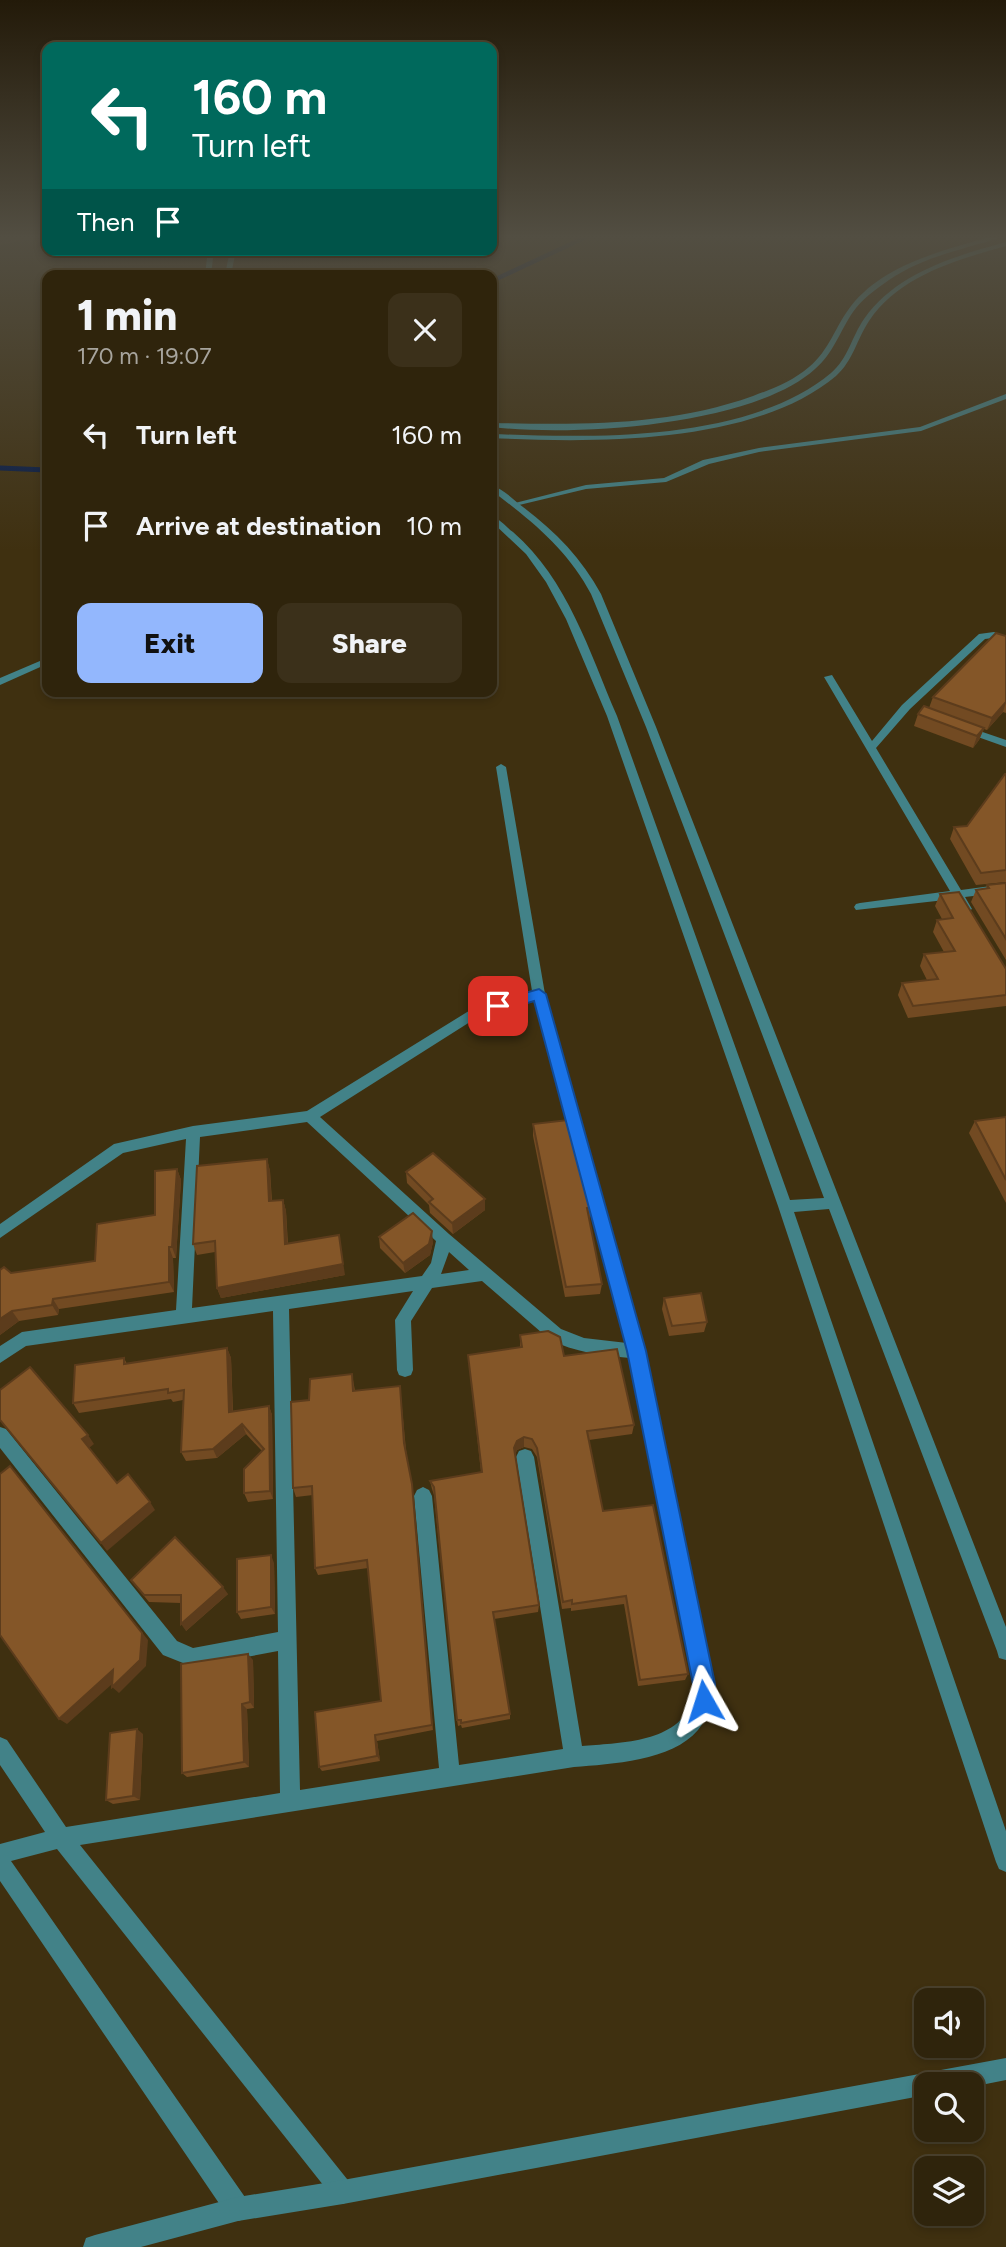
<!DOCTYPE html>
<html lang="en">
<head>
<meta charset="utf-8">
<style>
	:root { --surface:#2f240c; --page:#3b301a; --text:#f1f3f6; --muted:#a7a49d; --line:#4a412d; --accent:#93b7fd }
	body { margin:0; font-family:Figtree,sans-serif; background:var(--page); color:var(--text); height:100vh; display:flex; flex-direction:column; font-size:26px; white-space:nowrap }
	* { box-sizing:border-box; margin:0 }
	p { font-size:23px; color:var(--muted) }
	.icon { flex:none; width:38px; height:38px; fill:none; stroke:currentColor; stroke-width:2; stroke-linecap:round; stroke-linejoin:round }
	.map { position:relative; flex:1; overflow:hidden }
	.sheet { position:absolute; left:42px; top:270px; width:455px; height:427px; display:flex; flex-direction:column; background:var(--surface); border-radius:14px; box-shadow:0 4px 10px #0003,0 0 0 2px var(--line) }
	.sheet>* { flex:none }
	.banner { position:absolute; left:42px; top:42px; width:455px; height:214px; border-radius:14px; box-shadow:0 4px 10px #0003,0 0 0 2px var(--line); background:#00695c; color:#fff; overflow:hidden }
	.controls { position:absolute; left:914px; top:1988px; display:grid; gap:14px }
	.controls a { display:grid; place-items:center; width:70px; height:70px; border-radius:14px; background:var(--surface); box-shadow:0 4px 10px #0003,0 0 0 2px var(--line); font-size:35px }
	.pin { position:absolute; display:grid; place-items:center; width:60px; height:60px; color:#fff; margin:-30px; border-radius:14px; box-shadow:0 4px 10px #0006 }
	.me { position:absolute; width:77px; margin:-38px; rotate:354deg; stroke-linejoin:round; filter:drop-shadow(0 0 5px #0008) }
	.turn { display:flex; align-items:center; gap:24px; height:147px; padding:0 35px; font-size:32px }
	.turn .icon { width:91px; height:91px; stroke-width:2.5 }
	.turn b { display:block; font-size:49px; line-height:60px }
	.then { display:flex; align-items:center; height:66px; padding:0 35px; background:#0003; gap:14px; font-size:26px }
	.round { display:grid; place-items:center; flex:none; width:74px; height:74px; border-radius:14px; background:var(--page) }
	.overview { display:flex; align-items:center; justify-content:space-between; height:119px; padding:0 35px }
	h1 { font-size:42px; font-weight:800; line-height:52px }
	.action { display:flex; gap:14px; margin-top:auto; padding:14px 35px }
	.action a { flex:1; height:80px; border-radius:14px; background:var(--accent); color:#111; font-size:28px; font-weight:800; line-height:80px; text-align:center }
	.action a+a { background:var(--page); color:var(--text) }
	ul { padding:0; list-style:none }
	li { display:flex; align-items:center; gap:21px; height:91px; padding:0 35px }
	li div { flex:1 }
	li b { display:block; font-size:26px }
	li em { font-style:normal }
	.map>svg:first-child { display:block }
</style>
</head>
<body>
<div class="map">
<svg width="1006" height="2247" viewBox="0 0 1006 2247">
	<rect width="100%" height="100%" fill="#3f3010"/>
	<g fill="none" stroke-linecap="round" stroke-linejoin="round">
		<path stroke="#071b47" stroke-width="4.5" d="M492,281L588,236"/>
		<path stroke="#071b47" stroke-width="5" d="M0,468L47,470"/>
		<g fill="#428288" fill-rule="evenodd">
			<path d="M1006,394V399L921,431L759,452L709,464L666,482L586,489L515,506L511,504L586,485L664,478L703,460L759,448L920,427Z"/>
			<path d="M994,632L1006,637V643L993,638L985,639L910,709L876,748L961,890L1006,884V892L965,897L972,909L966,913L962,912L954,899L856,910L854,907L856,904L860,903L950,891L824,677L832,675L872,741L902,705L979,634Z"/>
			<path d="M47,658V664L0,685V678Z"/>
			<path d="M965,726L1006,740V747L961,731L960,729Z"/>
			<path d="M501,764L506,767L545,994L645,1351L714,1684C711,1700 709,1717 698,1730C672,1761 611,1764 574,1767L80,1845L351,2184L355,2192L351,2200L343,2204L335,2200L57,1849L11,1861L247,2200L250,2209L247,2218L238,2221L229,2218L0,1881V1844L45,1832L0,1765V1737L7,1740L66,1827L280,1793L278,1651L193,1667L163,1655L0,1448V1427L6,1429L177,1641L193,1648L278,1632L273,1311L26,1346L0,1363V1346L22,1332L176,1310L186,1139L123,1153L0,1238V1224L114,1144L193,1126L307,1111L472,1009L532,991L496,767ZM534,1000L627,1343L584,1338L561,1329L449,1234L320,1117L481,1015ZM307,1122L436,1241L431,1263L422,1276L192,1308L200,1137ZM449,1252L469,1270L441,1274ZM482,1281L549,1339C575,1353 602,1355 630,1358L694,1684C693,1691 693,1699 690,1706C674,1743 617,1743 582,1746L534,1457L531,1451L525,1449L519,1451L516,1457L563,1749L459,1765L432,1496L429,1490L423,1487L417,1490L414,1496L439,1768L300,1790L289,1309L413,1291L395,1320L397,1370L399,1375L405,1377L411,1375L413,1370L411,1321L432,1288Z"/>
		</g>
		<g fill="#428288" fill-rule="evenodd">
			<path d="M993,236H1002C990,242 975,244 962,249C936,256 911,265 889,280C876,289 862,299 853,312C840,331 833,354 815,369C752,426 574,437 492,427L494,423C582,425 669,426 753,396C772,389 793,381 809,367C829,351 836,325 851,306C884,264 944,250 993,236Z"/>
			<path d="M1006,242V246C956,260 899,276 869,321C857,339 853,361 836,376C754,445 594,443 492,438V434C594,438 748,442 831,373C848,359 852,336 864,319C896,273 955,256 1006,242Z"/>
			<path d="M208,250H214L211,275H205Z"/>
			<path d="M230,250H236L231,275H225Z"/>
			<path d="M492,485C502,489 511,497 519,504C553,529 581,557 601,594L656,727L1006,1627V1660L999,1658L997,1651L829,1209L794,1212L1006,1831V1872L999,1869L996,1862L778,1206L607,716L566,619L546,582L526,554L492,522V516C500,519 506,527 513,532C568,580 589,651 617,716L790,1200L824,1198L646,727L591,594C568,550 531,520 492,491Z"/>
			<path d="M1006,2058V2080L971,2087V2084H926V2095L343,2204L238,2221L141,2247H83L86,2238L95,2235L238,2197L343,2180Z"/>
		</g>
	</g>
	<g fill="#724a22">
		<path d="M1006,636V713L1003,712L987,730L984,729L979,740L973,748L914,726L918,714L929,708L933,697Z"/>
		<path d="M1006,774V882L976,885L950,839L954,827L967,826Z"/>
		<path d="M1006,883V960L971,902L976,890L986,889L987,885Z"/>
		<path d="M940,894L1006,969V1006L908,1018L898,995L902,983L927,980L920,966L924,954L944,952L933,932L937,920L942,919L935,906Z"/>
		<path d="M1006,1117V1203L969,1133L975,1121Z"/>
		<path d="M533,1124L592,1207L590,1218H589L602,1284L600,1294L565,1297L533,1136Z"/>
		<path d="M267,1159L270,1171L272,1201L283,1200L286,1211L288,1244L345,1275L221,1298L217,1288L215,1252L197,1255L193,1244Z"/>
		<path d="M177,1169L181,1180L176,1258H173L174,1292L59,1309L58,1315L19,1321L0,1335L11,1273L95,1261L155,1215Z"/>
		<path d="M406,1172L485,1199V1210L453,1234L430,1213L429,1205L407,1183Z"/>
		<path d="M379,1237L433,1242L430,1255L405,1273L380,1248Z"/>
		<path d="M664,1298L707,1322L704,1332L669,1336L662,1309Z"/>
		<path d="M520,1335L564,1356L634,1425L632,1434L589,1440L603,1511L688,1674L685,1680L638,1686L624,1604L571,1611V1608L562,1609L537,1457L532,1449L524,1447L517,1450L515,1455L539,1605L538,1612L494,1619L510,1714V1719L462,1728L461,1725L458,1726L457,1720L434,1495L432,1489L430,1481L481,1472L468,1355L520,1348Z"/>
		<path d="M227,1348L231,1358L233,1411L269,1406L272,1415L273,1499L248,1502L244,1493L262,1451L246,1434L217,1458L186,1461L181,1452L183,1400L173,1402L171,1399L79,1413L73,1403L124,1358L127,1364Z"/>
		<path d="M352,1374L355,1391L400,1386L406,1450L413,1492L433,1730L377,1741L380,1761L322,1771L319,1767L381,1701L368,1568L318,1575L315,1568L313,1495L296,1497L293,1488L309,1400Z"/>
		<path d="M274,1563L275,1614L241,1619L237,1612Z"/>
		<path d="M131,1580L228,1594L186,1631L181,1603L149,1602Z"/>
		<path d="M253,1660L254,1708L247,1709L249,1767L187,1777L182,1773Z"/>
		<path d="M143,1734L140,1800L113,1804L106,1800Z"/>
	</g>
	<g fill="#5c3c1c">
		<path d="M0,236H47L0,245Z"/>
		<path d="M1006,702L1003,712L987,730L992,718Z"/>
		<path d="M984,728L979,740L973,748L977,736Z"/>
		<path d="M267,1159L270,1171L272,1212L269,1201Z"/>
		<path d="M177,1169L181,1180L176,1258L172,1247Z"/>
		<path d="M485,1199V1210L453,1234L452,1223Z"/>
		<path d="M283,1200L286,1211L288,1255L285,1244Z"/>
		<path d="M432,1231L433,1242L430,1255L405,1273L403,1263Z"/>
		<path d="M339,1235L345,1275L221,1298L217,1288Z"/>
		<path d="M169,1247L173,1258L174,1292L169,1282Z"/>
		<path d="M53,1299L59,1309L58,1315L52,1305Z"/>
		<path d="M12,1311L19,1321L0,1335V1319Z"/>
		<path d="M227,1348L231,1358L233,1421L229,1412Z"/>
		<path d="M269,1406L272,1415L273,1499L270,1491Z"/>
		<path d="M242,1424L246,1434L217,1458L213,1449Z"/>
		<path d="M88,1435L94,1444L89,1448L82,1439Z"/>
		<path d="M524,1437V1447L517,1450L513,1457L514,1448L517,1441Z"/>
		<path d="M17,1474L148,1640L146,1666L119,1693L112,1687L140,1660Z"/>
		<path d="M412,1484L413,1492L433,1730L432,1725Z"/>
		<path d="M150,1502L155,1510L107,1551L101,1543Z"/>
		<path d="M271,1555L274,1563L275,1614L271,1607Z"/>
		<path d="M223,1587L228,1594L186,1631L181,1624Z"/>
		<path d="M248,1654L253,1660L254,1708L250,1702Z"/>
		<path d="M113,1670L120,1677L67,1724L59,1719Z"/>
		<path d="M242,1704L247,1709L249,1767L244,1762Z"/>
		<path d="M137,1729L143,1734L140,1800L133,1796Z"/>
		<path d="M375,1735L377,1741L380,1761L377,1756Z"/>
	</g>
	<g fill="#845628" stroke="#5c3c1c" stroke-width="2">
		<path d="M996,633L1006,636V702L992,718L933,697Z"/>
		<path d="M924,706L984,728L977,736L918,714Z"/>
		<path d="M1005,774H1006V870L981,873L954,827L967,826Z"/>
		<path d="M1006,883V939L976,890L989,888L987,885Z"/>
		<path d="M959,892L1006,969V995L913,1006L902,983L938,979L924,954L955,951L937,920L953,918L940,894Z"/>
		<path d="M1006,1117V1180L975,1121Z"/>
		<path d="M568,1120L592,1207L587,1208L602,1284L566,1287L533,1124Z"/>
		<path d="M433,1153L485,1199L452,1223L429,1202L433,1199L406,1172Z"/>
		<path d="M267,1159L269,1201L283,1200L285,1244L339,1235L343,1264L217,1288L215,1241L193,1244L197,1166Z"/>
		<path d="M177,1169L172,1247H169V1282L53,1299L52,1305L12,1311L0,1319V1270L4,1267L11,1273L95,1261L97,1224L155,1215V1171Z"/>
		<path d="M413,1213L432,1231L429,1244L403,1263L379,1237Z"/>
		<path d="M701,1293L707,1322L672,1326L664,1298Z"/>
		<path d="M548,1331L560,1337L564,1356L617,1349L634,1425L587,1431L603,1511L653,1505L688,1674L640,1680L626,1596L572,1604V1600L563,1602L537,1448L532,1439L524,1437L517,1441L514,1448L539,1605L493,1612L510,1714L461,1723V1720H457L434,1487L430,1481L482,1472L468,1355L522,1347L520,1335Z"/>
		<path d="M227,1348L229,1412L269,1406L270,1491L244,1493V1469L264,1449L242,1424L213,1449L181,1452L184,1390L168,1393V1389L73,1403L75,1365L124,1358V1364Z"/>
		<path d="M30,1367L88,1435L82,1439L117,1483L128,1474L150,1502L101,1543L0,1420V1390Z"/>
		<path d="M352,1374L353,1391L400,1386L404,1443L412,1484L432,1725L375,1735L377,1756L319,1767L315,1712L381,1701L367,1560L315,1568L312,1486L293,1488L291,1402L309,1400L310,1379Z"/>
		<path d="M10,1466L142,1633L140,1660L112,1687L113,1670L59,1719L0,1635V1474Z"/>
		<path d="M175,1537L223,1587L181,1624V1595H144L131,1580Z"/>
		<path d="M271,1555V1607L237,1612V1559Z"/>
		<path d="M248,1654L250,1702L242,1704L244,1762L182,1773L181,1664Z"/>
		<path d="M137,1729L133,1796L106,1800L110,1733Z"/>
	</g>
	<linearGradient id="sky" x2="0" y2="1"><stop stop-color="#231a09"/><stop offset="0.43" stop-color="#524e42"/><stop offset="1" stop-color="#524e42" stop-opacity="0"/></linearGradient>
	<rect width="1006" height="551" fill="url(#sky)"/>
	<path fill="#1a73e8" stroke="#114b97" stroke-width="2" d="M539,989L546,994L646,1351L715,1684V1701L712,1709L704,1712L696,1709L693,1701V1684L627,1351L534,1001L498,1012L490,1006L493,1002Z"/>
</svg>
<div class="controls">
<a><svg class="icon" aria-label="sound" viewBox="0 0 24 24"><path d="M4 9h4l5-4v14l-5-4H4zM17 9q2 3 0 6"/></svg></a>
<a><svg class="icon" aria-label="search" viewBox="0 0 24 24"><circle cx="10" cy="10" r="6"/><path d="M15 15l6 6"/></svg></a>
<a><svg class="icon" aria-label="layers" viewBox="0 0 24 24"><path d="M12 4l9 5-9 5-9-5zM3 14l9 5 9-5"/></svg></a>
</div>
<div class="pin" style="left:498px;top:1006px;background:#d93025"><svg class="icon" aria-label="arrive" viewBox="0 0 24 24"><path d="M6 21V4h12l-3 4 3 4H6"/></svg></div>
<svg class="me" style="left:704px;top:1701px" viewBox="-20 -20 40 40"><path d="M0-17L14 15 0 8-14 15z" fill="#1a73e8" stroke="#fff" stroke-width="4"/></svg>
<div class="banner">
<div class="turn"><svg class="icon" aria-label="left" viewBox="0 0 24 24"><path d="M17 20v-9H6M10 6l-5 5 5 5"/></svg><div><b>160 m</b>Turn left</div></div>
<div class="then">Then<svg class="icon" aria-label="arrive" viewBox="0 0 24 24"><path d="M6 21V4h12l-3 4 3 4H6"/></svg></div>
</div>
<section class="sheet">
<div class="overview"><div><h1>1 min</h1><p>170 m · 19:07</p></div><a class="round"><svg class="icon" aria-label="close" viewBox="0 0 24 24"><path d="M6 6l12 12M18 6L6 18"/></svg></a></div>
<ul>
<li><svg class="icon" aria-label="left" viewBox="0 0 24 24"><path d="M17 20v-9H6M10 6l-5 5 5 5"/></svg><div><b>Turn left</b></div><em>160 m</em></li>
<li><svg class="icon" aria-label="arrive" viewBox="0 0 24 24"><path d="M6 21V4h12l-3 4 3 4H6"/></svg><div><b>Arrive at destination</b></div><em>10 m</em></li>
</ul>
<div class="action"><a>Exit</a><a>Share</a></div>
</section>
</div>
</body>
</html>
